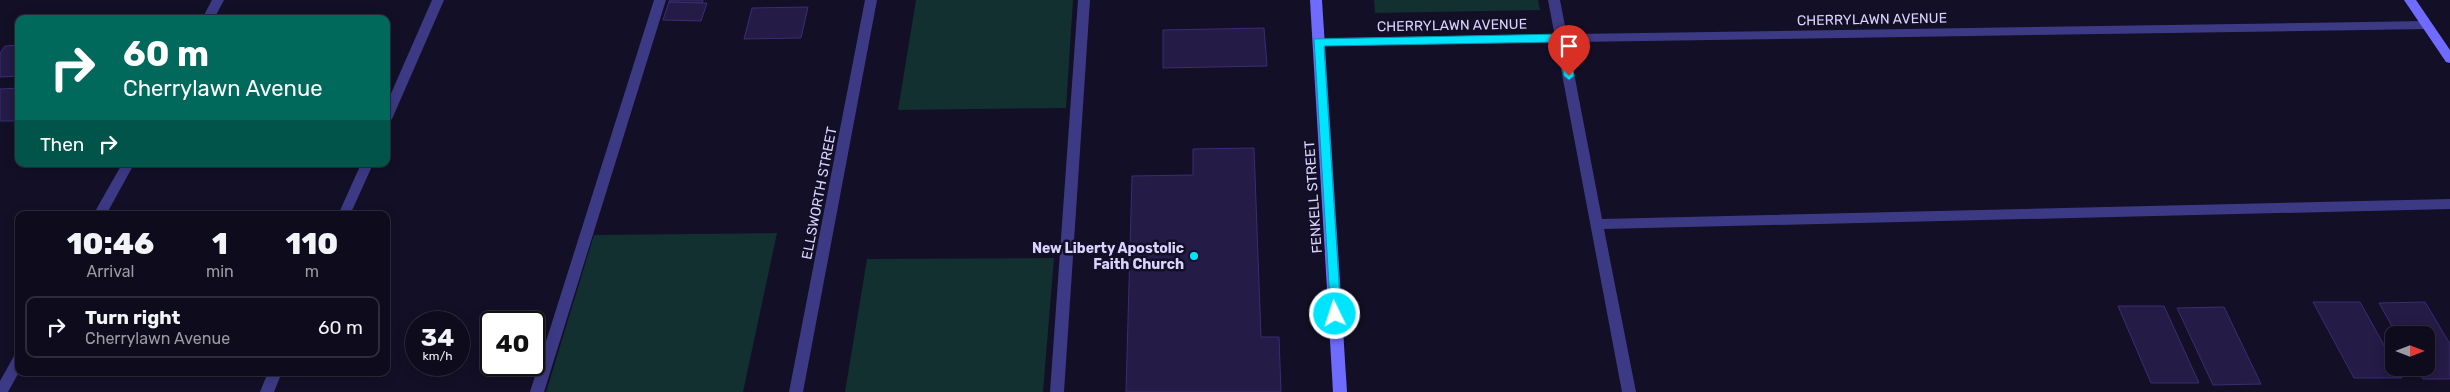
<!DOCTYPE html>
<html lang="en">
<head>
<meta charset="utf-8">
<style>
	:root { --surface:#0e0b1c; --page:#171425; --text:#f1f3f6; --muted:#9b9ba3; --line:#2e2b3b }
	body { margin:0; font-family:Rubik,sans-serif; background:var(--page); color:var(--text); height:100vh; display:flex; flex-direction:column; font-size:19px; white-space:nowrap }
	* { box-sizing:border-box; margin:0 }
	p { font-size:16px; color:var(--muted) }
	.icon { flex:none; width:28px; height:28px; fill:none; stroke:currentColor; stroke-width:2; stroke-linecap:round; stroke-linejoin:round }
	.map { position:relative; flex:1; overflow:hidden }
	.sheet { position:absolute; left:15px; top:211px; width:375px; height:165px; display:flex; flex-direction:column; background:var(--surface); border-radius:10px; box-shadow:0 2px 12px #0003,0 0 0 1px var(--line) }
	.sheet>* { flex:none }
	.guide { position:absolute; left:15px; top:15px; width:375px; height:152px; border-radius:10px; box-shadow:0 2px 12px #0003,0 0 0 1px var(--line); background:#00695c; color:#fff; overflow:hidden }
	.needle { width:32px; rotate:90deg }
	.fabs { position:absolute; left:2385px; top:326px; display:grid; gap:10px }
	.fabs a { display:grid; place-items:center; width:50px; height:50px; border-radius:10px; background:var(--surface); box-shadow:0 2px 12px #0003,0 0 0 1px var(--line); font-size:25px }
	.speed { position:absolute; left:405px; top:311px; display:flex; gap:10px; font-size:25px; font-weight:700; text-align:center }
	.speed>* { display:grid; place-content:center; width:65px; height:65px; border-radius:50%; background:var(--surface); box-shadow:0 2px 12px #0003,0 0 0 1px var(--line); line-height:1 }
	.speed small { font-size:12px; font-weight:400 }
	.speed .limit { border:2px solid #111; border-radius:8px; background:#fff; color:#111 }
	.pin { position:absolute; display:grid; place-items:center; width:42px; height:42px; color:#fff; margin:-51px -21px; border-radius:50% 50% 50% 0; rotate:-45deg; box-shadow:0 0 5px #0007 }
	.pin .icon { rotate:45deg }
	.me { position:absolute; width:55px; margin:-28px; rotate:356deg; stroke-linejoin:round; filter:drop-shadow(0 0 4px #0008) }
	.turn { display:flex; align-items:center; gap:18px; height:105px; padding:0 25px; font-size:22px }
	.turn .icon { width:65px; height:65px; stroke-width:2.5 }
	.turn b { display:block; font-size:35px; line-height:42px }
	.then { display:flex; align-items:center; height:48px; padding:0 25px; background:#0003; gap:10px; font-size:19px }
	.eta { display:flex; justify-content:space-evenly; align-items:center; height:85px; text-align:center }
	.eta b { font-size:30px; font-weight:800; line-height:35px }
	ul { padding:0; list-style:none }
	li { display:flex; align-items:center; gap:15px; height:62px; margin:0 10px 8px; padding:0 15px; border:2px solid var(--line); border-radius:10px }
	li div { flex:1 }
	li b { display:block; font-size:19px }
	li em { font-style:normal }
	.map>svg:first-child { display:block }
</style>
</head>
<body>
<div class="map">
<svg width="2450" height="392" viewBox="0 0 2450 392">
	<rect width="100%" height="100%" fill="#130f26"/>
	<g fill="#12302f">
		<path d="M916,0H1073L1066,108L898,110Z"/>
		<path d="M1374,0H1538L1540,10L1375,13Z"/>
		<path d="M777,233L743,392H546L594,235Z"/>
		<path d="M1054,258L1043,392H845L867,259Z"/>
	</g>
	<g fill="#241b47" stroke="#3b2d73">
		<path d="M670,0H703L702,3L669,2Z"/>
		<path d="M669,2L702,3H707L701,21L663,20Z"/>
		<path d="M808,7L801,38L744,39L752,8Z"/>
		<path d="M1264,28L1267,66L1163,68V30Z"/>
		<path d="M19,45V76L0,77V53L5,46Z"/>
		<path d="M19,88V121H0V89Z"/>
		<path d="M1254,148L1261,337H1279L1281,392H1126L1132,176L1193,175V149Z"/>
		<path d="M2313,302H2360L2394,363V368H2396L2402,378H2354Z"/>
		<path d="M2425,302L2450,344V379H2423L2416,368H2426V335H2397L2379,303Z"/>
		<path d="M2118,306H2164L2199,383H2151Z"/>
		<path d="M2224,307L2261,384L2213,385L2177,308Z"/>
	</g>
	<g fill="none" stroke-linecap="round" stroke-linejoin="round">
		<g fill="#3d3a85" fill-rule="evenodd">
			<path d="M212,0H224L214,19H202Z"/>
			<path d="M654,0H666L544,392H530Z"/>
			<path d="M1078,0H1090L1064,392H1050Z"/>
			<path d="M1548,0H1560L1602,219L2450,199V209L1604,229L1636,392H1622Z"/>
			<path d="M122,164H134L106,215H93Z"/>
			<path d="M19,354V372L8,392H0V381L14,356Z"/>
		</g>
		<g fill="#3d3a85" fill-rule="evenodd">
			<path d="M432,0H444L392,119L386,124V105Z"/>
			<path d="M865,0H877L803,392H789Z"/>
			<path d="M2427,21L2433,25L2427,29L1318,46L1312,42L1318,38Z"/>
			<path d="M361,164H373L350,215H338Z"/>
			<path d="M268,372H282L274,392H260Z"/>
		</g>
		<g fill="#6f6bff" fill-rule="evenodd">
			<path d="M1310,0H1322L1347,392H1333Z"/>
			<path d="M2404,0H2416L2450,50V63L2446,62Z"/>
		</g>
	</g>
	<path fill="#00e5ff" stroke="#0095a6" d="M1562,34L1567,38L1574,76L1569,80L1564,76L1558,42L1324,46L1341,314L1335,319L1331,318L1314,39Z"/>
	<circle fill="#00e5ff" stroke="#130f26" stroke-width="2" cx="1194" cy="256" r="5"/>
	<g text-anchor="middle" stroke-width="5" stroke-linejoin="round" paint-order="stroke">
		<g font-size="14" fill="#d9d4ff" stroke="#130f26">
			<text transform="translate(1872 19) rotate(-1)" y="5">CHERRYLAWN AVENUE</text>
			<text transform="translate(1452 25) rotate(-1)" y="5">CHERRYLAWN AVENUE</text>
			<text transform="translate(819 193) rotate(-79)" y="5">ELLSWORTH STREET</text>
			<text transform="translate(1313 197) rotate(-94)" y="5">FENKELL STREET</text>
		</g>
		<g font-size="14" font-weight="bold" fill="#d9d4ff" stroke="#130f26" text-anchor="end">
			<text x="1184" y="253">New Liberty Apostolic<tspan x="1184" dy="16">Faith Church</tspan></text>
		</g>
	</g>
</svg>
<div class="fabs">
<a><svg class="needle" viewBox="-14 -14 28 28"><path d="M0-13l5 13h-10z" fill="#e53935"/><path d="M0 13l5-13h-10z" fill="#9b9ba3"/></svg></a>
</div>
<div class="speed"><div>34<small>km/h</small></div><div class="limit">40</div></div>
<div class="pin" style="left:1569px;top:76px;background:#d93025"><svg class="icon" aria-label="arrive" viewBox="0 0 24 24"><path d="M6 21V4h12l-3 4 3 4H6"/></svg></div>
<svg class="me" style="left:1335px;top:314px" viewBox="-20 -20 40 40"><circle r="17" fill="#00e5ff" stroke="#fff" stroke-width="3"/><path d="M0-11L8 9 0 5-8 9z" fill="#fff"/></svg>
<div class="guide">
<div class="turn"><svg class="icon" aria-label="right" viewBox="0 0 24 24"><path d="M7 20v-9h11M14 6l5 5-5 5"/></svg><div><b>60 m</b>Cherrylawn Avenue</div></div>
<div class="then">Then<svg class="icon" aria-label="right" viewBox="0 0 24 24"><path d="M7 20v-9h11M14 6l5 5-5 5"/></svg></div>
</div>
<section class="sheet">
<div class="eta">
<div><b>10:46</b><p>Arrival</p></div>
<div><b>1</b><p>min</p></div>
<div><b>110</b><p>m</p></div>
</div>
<ul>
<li><svg class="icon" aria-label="right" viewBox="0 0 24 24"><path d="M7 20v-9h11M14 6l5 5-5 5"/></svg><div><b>Turn right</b><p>Cherrylawn Avenue</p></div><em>60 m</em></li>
</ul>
</section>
</div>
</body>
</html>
